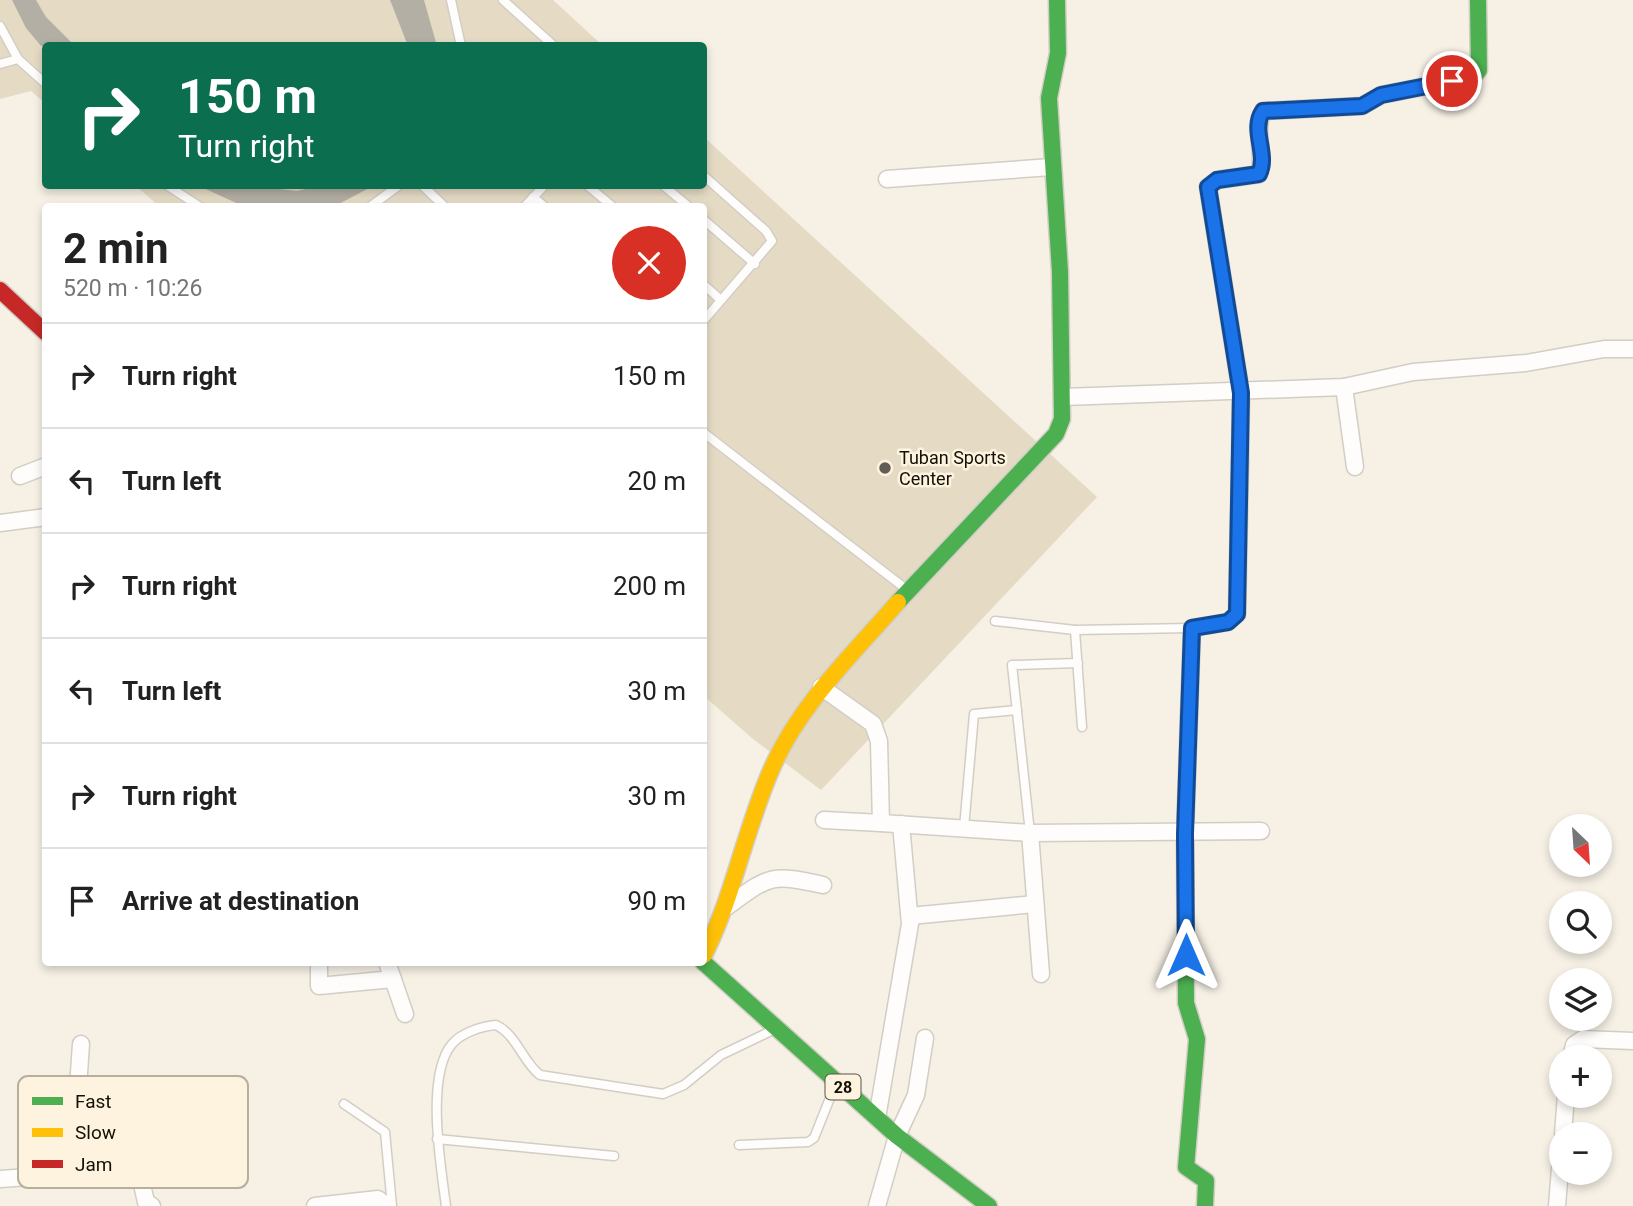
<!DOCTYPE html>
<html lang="en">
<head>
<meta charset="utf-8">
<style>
	:root { --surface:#fff; --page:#f6f6f6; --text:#222; --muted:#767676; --line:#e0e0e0 }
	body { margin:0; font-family:Roboto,sans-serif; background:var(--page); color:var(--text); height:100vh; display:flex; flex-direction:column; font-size:26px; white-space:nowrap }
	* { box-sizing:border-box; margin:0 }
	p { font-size:23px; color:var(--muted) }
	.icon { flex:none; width:38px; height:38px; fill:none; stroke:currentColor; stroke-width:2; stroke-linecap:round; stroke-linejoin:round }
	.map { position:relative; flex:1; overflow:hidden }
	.details { position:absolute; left:42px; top:203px; width:665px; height:763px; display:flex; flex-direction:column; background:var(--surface); border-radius:7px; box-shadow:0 4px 10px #0003 }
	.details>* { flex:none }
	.banner { position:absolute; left:42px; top:42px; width:665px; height:147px; border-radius:7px; box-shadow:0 4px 10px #0003; background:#0b6e4f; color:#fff; overflow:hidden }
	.needle { width:46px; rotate:155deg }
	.buttons { position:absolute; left:1549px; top:814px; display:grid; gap:14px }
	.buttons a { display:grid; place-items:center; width:63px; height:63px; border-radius:50%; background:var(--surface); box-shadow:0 4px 10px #0003; font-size:35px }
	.pin { position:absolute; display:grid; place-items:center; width:60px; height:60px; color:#fff; margin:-30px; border:4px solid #fff; border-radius:50%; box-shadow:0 2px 7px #0007 }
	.me { position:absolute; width:77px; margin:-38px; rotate:0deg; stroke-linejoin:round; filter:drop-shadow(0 0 5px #0008) }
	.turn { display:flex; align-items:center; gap:24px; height:147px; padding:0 21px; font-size:32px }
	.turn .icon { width:91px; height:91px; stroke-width:2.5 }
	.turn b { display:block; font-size:49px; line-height:60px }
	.round { display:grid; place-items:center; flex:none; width:74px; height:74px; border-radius:37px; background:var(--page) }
	.summary { display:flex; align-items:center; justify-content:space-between; height:119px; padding:0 21px }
	h1 { font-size:42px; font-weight:700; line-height:52px }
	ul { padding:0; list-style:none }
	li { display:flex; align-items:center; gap:21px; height:105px; padding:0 21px; border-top:2px solid var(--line) }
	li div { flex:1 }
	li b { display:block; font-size:26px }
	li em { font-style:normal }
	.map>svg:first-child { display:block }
</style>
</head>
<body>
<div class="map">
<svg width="1633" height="1206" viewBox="0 0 1633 1206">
	<rect width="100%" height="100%" fill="#f6f0e5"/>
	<g fill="#e5dbc5">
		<path d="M0,0H553L602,45L46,46L45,103L31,91L0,99Z"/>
		<path d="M704,137L1097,497L821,790L753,739L704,696V206H159L136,186H704Z"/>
	</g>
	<g fill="#b4afa4">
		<path d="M12,0H36L46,17L75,46H41L26,28Z"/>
		<path d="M390,0H424L437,46H408Z"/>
		<path d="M199,186H251L297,191L319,186H373L335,206H243Z"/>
	</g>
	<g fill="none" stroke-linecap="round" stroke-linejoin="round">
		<defs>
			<g id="lane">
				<path d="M451,0L461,46"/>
				<path d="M503,0L554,46"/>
				<path d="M0,26L18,59L46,84"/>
				<path d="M0,64L18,59"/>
				<path d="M704,176L766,231L772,241L704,320"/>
				<path d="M168,186L199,206"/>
				<path d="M423,186L444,206"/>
				<path d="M588,186L612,206"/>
				<path d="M664,186L688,206"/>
				<path d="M533,197L544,206"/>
				<path d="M371,206L398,186"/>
				<path d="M525,206L544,186"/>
				<path d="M704,220L755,264"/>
				<path d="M704,285L721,300"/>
				<path d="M704,433L906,589"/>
				<path d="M995,621L1075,630L1191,628"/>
				<path d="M1075,630L1082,727"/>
				<path d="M964,828L974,714L1017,710"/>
				<path d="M1030,833L1012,665L1078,663"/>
				<path d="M344,1104L385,1132L392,1206"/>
				<path d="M437,1139L614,1156"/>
				<path d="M739,1145L808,1142L814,1138L834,1088"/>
				<path d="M446,1206C441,1167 425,1076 452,1044C461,1033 482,1026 496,1025C516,1034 523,1062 540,1075L663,1094L684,1085L721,1055L773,1030"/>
			</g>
			<g id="street">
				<path d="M887,179L1051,167"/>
				<path d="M1344,387L1355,467"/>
				<path d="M1063,397L1344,387L1413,372L1526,363L1604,349H1633"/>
				<path d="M20,476L46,466"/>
				<path d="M0,523L46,517"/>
				<path d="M821,687L873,724L879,741L881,823L1030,833L1261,831"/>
				<path d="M824,820L881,823"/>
				<path d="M1030,833L1041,974"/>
				<path d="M725,908C770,876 768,873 823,885"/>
				<path d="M910,916L1035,904"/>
				<path d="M319,962V986L393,979"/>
				<path d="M387,962L405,1014"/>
				<path d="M1571,1057L1574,1045L1583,1039L1633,1041"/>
				<path d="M877,1118L910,924L901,824"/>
				<path d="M1563,1134L1566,1096"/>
				<path d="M72,1174L81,1044"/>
				<path d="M0,1179L57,1175L135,1177L141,1180L146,1202L152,1206"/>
				<path d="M315,1206L378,1199L387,1206"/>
				<path d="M877,1206L897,1136L916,1095L925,1038"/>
				<path d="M1557,1206L1561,1156"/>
			</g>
			<g id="fast">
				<path d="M1240,462L1241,393L1208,187L1217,180L1259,174C1266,153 1253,132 1263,111L1362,106L1381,95L1473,77L1479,70L1478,0"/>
				<path d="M898,602L1056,434L1062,419L1060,272L1049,98L1058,53L1057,0"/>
				<path d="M1189,716L1185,834L1186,1003L1197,1039L1186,1167L1206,1181L1205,1206"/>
				<path d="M703,962L897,1136L989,1206"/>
			</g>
			<path id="slow" d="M704,955C734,895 745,829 772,768C800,704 853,654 898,602"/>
			<g id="jam">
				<path d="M0,290L46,333"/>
				<path d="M1189,716L1192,628L1228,622L1237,614L1240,462"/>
			</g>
		</defs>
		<use href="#lane" stroke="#d2cec5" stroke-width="11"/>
		<use href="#street" stroke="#d2cec5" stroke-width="19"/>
		<use href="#fast" stroke="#d2cec5" stroke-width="19"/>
		<use href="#slow" stroke="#d2cec5" stroke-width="19"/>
		<use href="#jam" stroke="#d2cec5" stroke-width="19"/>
		<use href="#lane" stroke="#fefdfb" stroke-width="8"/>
		<use href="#street" stroke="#fefdfb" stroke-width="16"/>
		<use href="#fast" stroke="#4caf50" stroke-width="16"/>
		<use href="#slow" stroke="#ffc107" stroke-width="16"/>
		<use href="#jam" stroke="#c62828" stroke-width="16"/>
	</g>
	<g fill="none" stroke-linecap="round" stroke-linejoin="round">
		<defs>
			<path id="route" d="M1186,955L1185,834L1192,628L1228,622L1237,614L1241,393L1208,187L1217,180L1259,174C1269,154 1250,130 1263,111L1362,106L1381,95L1452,81"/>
		</defs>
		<use href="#route" stroke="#114b97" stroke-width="18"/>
		<use href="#route" stroke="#1a73e8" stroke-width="12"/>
	</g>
	<circle fill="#625e55" stroke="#fdf3de" stroke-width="2.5" cx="885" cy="468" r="7"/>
	<g text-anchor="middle" stroke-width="5" stroke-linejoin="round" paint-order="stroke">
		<rect fill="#fdf3de" stroke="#595448" stroke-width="2" x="825.5" y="1074.5" width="35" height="25" rx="5"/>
		<g font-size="16" font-weight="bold" fill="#131008">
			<text x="843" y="1093">28</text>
		</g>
		<g font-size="18" fill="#131008" stroke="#fdf3de" text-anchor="start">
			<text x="899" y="464">Tuban Sports<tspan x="899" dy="21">Center</tspan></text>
		</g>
	</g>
	<rect x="18" y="1076" width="230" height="112" rx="10" fill="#fdf3de" stroke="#b7af9e" stroke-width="2"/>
	<rect x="32" y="1097" width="31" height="8" fill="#4caf50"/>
	<rect x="32" y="1128" width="31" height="9" fill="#ffc107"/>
	<rect x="32" y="1160" width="31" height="8" fill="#c62828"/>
	<g font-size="19" fill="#131008">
		<text x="75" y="1108">Fast</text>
		<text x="75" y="1139">Slow</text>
		<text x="75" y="1171">Jam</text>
	</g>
</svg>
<div class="buttons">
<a><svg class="needle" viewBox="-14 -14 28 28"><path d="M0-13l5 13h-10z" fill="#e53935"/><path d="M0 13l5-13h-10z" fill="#767676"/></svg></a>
<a><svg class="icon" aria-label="search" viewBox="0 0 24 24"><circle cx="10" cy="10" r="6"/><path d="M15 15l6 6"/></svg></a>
<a><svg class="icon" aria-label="layers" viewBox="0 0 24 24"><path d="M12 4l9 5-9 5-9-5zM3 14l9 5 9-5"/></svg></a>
<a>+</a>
<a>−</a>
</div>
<div class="pin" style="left:1452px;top:81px;background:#d93025"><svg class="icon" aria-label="arrive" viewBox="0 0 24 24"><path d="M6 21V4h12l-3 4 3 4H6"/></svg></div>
<svg class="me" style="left:1186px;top:955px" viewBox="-20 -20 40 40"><path d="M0-17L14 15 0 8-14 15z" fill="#1a73e8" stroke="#fff" stroke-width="4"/></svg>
<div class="banner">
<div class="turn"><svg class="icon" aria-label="right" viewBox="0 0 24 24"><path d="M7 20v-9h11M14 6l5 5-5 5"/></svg><div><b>150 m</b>Turn right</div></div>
</div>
<section class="details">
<div class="summary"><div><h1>2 min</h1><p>520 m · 10:26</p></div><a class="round" style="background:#d93025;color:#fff"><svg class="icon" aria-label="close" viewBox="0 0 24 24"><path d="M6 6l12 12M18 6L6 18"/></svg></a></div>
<ul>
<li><svg class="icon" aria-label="right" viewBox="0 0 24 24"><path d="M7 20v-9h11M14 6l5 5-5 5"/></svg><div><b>Turn right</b></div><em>150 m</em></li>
<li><svg class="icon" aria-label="left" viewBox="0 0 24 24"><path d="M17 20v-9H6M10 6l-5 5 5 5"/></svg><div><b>Turn left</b></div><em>20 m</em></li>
<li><svg class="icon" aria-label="right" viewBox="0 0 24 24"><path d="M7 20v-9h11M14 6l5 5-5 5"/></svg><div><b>Turn right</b></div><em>200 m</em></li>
<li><svg class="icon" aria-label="left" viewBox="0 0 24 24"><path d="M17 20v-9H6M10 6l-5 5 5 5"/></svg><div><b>Turn left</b></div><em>30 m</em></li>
<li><svg class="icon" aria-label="right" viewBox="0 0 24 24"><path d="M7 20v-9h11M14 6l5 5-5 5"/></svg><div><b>Turn right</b></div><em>30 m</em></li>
<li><svg class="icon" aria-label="arrive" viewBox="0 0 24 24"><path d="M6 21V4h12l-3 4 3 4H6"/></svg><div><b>Arrive at destination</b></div><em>90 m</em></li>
</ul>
</section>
</div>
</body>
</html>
